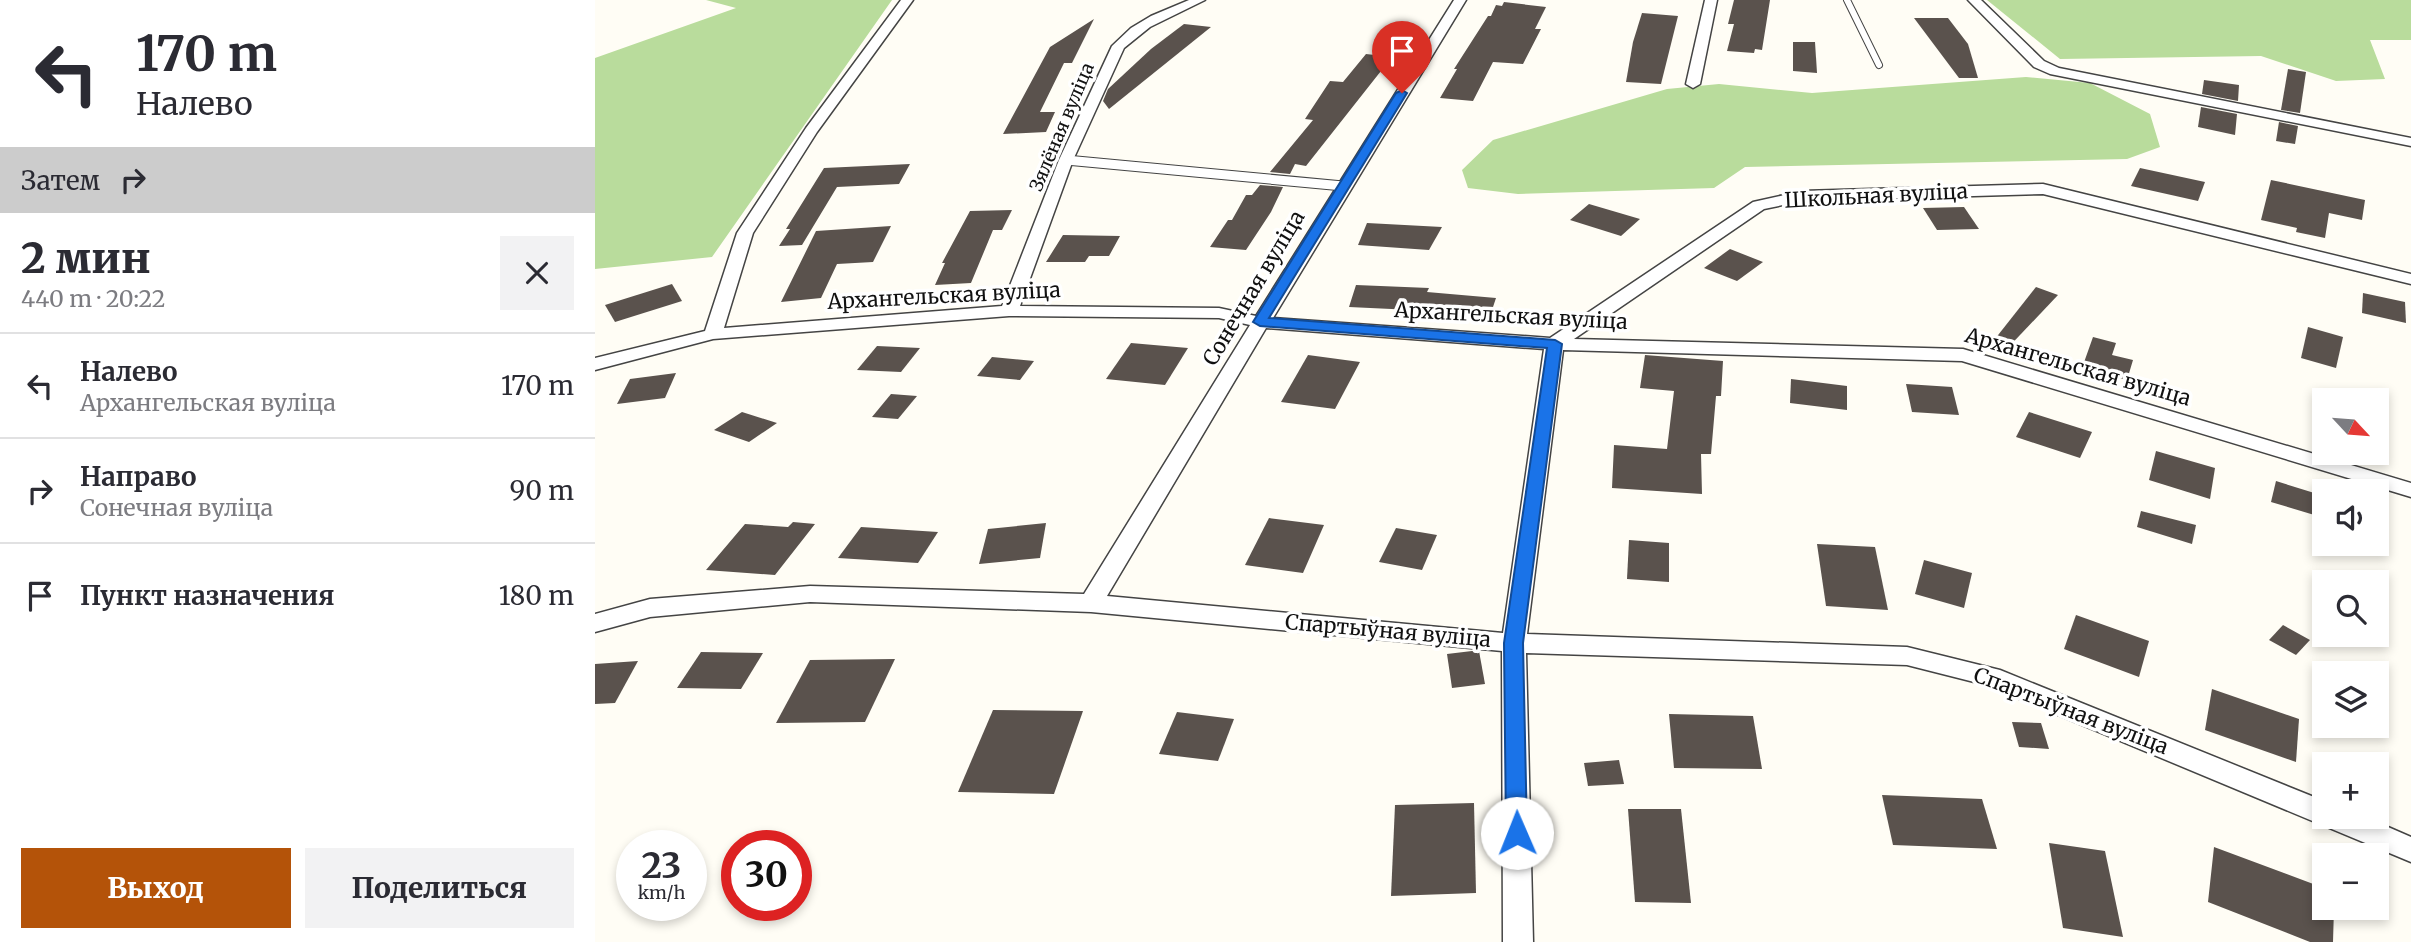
<!DOCTYPE html>
<html lang="ru">
<head>
<meta charset="utf-8">
<style>
	:root { --surface:#fff; --page:#f2f2f3; --text:#2b2b33; --muted:#7c7c81; --line:#e1e1e2; --accent:#b45309 }
	body { margin:0; font-family:Merriweather,serif; background:var(--page); color:var(--text); height:100vh; display:flex; flex-direction:column; font-size:26px; white-space:nowrap }
	* { box-sizing:border-box; margin:0 }
	p { font-size:23px; color:var(--muted) }
	.icon { flex:none; width:38px; height:38px; fill:none; stroke:currentColor; stroke-width:2; stroke-linecap:round; stroke-linejoin:round }
	.map { position:relative; flex:1; overflow:hidden }
	.panel { display:flex; flex-direction:column; background:var(--surface); width:595px }
	.panel>* { flex:none }
	.guide { background:#fff; color:var(--text); overflow:hidden }
	.needle { width:46px; rotate:116deg }
	.controls { position:absolute; left:1717px; top:388px; display:grid; gap:14px }
	.controls a { display:grid; place-items:center; width:77px; height:77px; border-radius:0px; background:var(--surface); box-shadow:0 4px 10px #0003; font-size:35px }
	.speed { position:absolute; left:21px; top:830px; display:flex; gap:14px; font-size:35px; font-weight:700; text-align:center }
	.speed>* { display:grid; place-content:center; width:91px; height:91px; border-radius:50%; background:var(--surface); box-shadow:0 4px 10px #0003; line-height:1 }
	.speed small { font-size:18px; font-weight:400 }
	.speed .limit { border:10px solid #d22; background:#fff; color:#111 }
	.pin { position:absolute; display:grid; place-items:center; width:60px; height:60px; color:#fff; margin:-72px -30px; border-radius:50% 50% 50% 0; rotate:-45deg; box-shadow:0 0 7px #0007 }
	.pin .icon { rotate:45deg }
	.me { position:absolute; width:77px; margin:-38px; rotate:359deg; stroke-linejoin:round; filter:drop-shadow(0 0 5px #0008) }
	.turn { display:flex; align-items:center; gap:24px; height:147px; padding:0 21px; font-size:32px }
	.turn .icon { width:91px; height:91px; stroke-width:2.5 }
	.turn b { display:block; font-size:49px; line-height:60px }
	.then { display:flex; align-items:center; height:66px; padding:0 21px; background:#0003; gap:14px; font-size:26px }
	.round { display:grid; place-items:center; flex:none; width:74px; height:74px; border-radius:0px; background:var(--page) }
	.overview { display:flex; align-items:center; justify-content:space-between; height:119px; padding:0 21px }
	h1 { font-size:42px; font-weight:800; line-height:52px }
	.cta { display:flex; gap:14px; margin-top:auto; padding:14px 21px }
	.cta a { flex:1; height:80px; border-radius:0px; background:var(--accent); color:#fff; font-size:28px; font-weight:800; line-height:80px; text-align:center }
	.cta a+a { background:var(--page); color:var(--text) }
	ul { padding:0; list-style:none }
	li { display:flex; align-items:center; gap:21px; height:105px; padding:0 21px; border-top:2px solid var(--line) }
	li div { flex:1 }
	li b { display:block; font-size:26px }
	li em { font-style:normal }
	main { display:flex; flex:1; min-height:0 }
	.map>svg:first-child { display:block }
</style>
</head>
<body>
<main>
<section class="panel">
<div class="guide">
<div class="turn"><svg class="icon" aria-label="left" viewBox="0 0 24 24"><path d="M17 20v-9H6M10 6l-5 5 5 5"/></svg><div><b>170 m</b>Налево</div></div>
<div class="then">Затем<svg class="icon" aria-label="right" viewBox="0 0 24 24"><path d="M7 20v-9h11M14 6l5 5-5 5"/></svg></div>
</div>
<div class="overview"><div><h1>2 мин</h1><p>440 m · 20:22</p></div><a class="round"><svg class="icon" aria-label="close" viewBox="0 0 24 24"><path d="M6 6l12 12M18 6L6 18"/></svg></a></div>
<ul>
<li><svg class="icon" aria-label="left" viewBox="0 0 24 24"><path d="M17 20v-9H6M10 6l-5 5 5 5"/></svg><div><b>Налево</b><p>Архангельская вуліца</p></div><em>170 m</em></li>
<li><svg class="icon" aria-label="right" viewBox="0 0 24 24"><path d="M7 20v-9h11M14 6l5 5-5 5"/></svg><div><b>Направо</b><p>Сонечная вуліца</p></div><em>90 m</em></li>
<li><svg class="icon" aria-label="arrive" viewBox="0 0 24 24"><path d="M6 21V4h12l-3 4 3 4H6"/></svg><div><b>Пункт назначения</b></div><em>180 m</em></li>
</ul>
<div class="cta"><a>Выход</a><a>Поделиться</a></div>
</section>
<div class="map">
<svg width="1816" height="942" viewBox="0 0 1816 942">
	<rect width="100%" height="100%" fill="#fffdf5"/>
	<g fill="#b9dc9c">
		<path d="M111,0H297L117,257L0,269V58L141,8Z"/>
		<path d="M1392,0H1816V40H1775L1790,79L1741,81L1666,56L1465,59Z"/>
		<path d="M1431,77L1495,83L1555,114L1565,147L1532,159L1150,167L1119,188L923,194L873,188L867,170L898,140L1072,89L1124,84L1217,93Z"/>
	</g>
	<g fill="#5a524d">
		<path d="M1139,0H1175L1167,50L1160,49L1159,53L1132,51L1139,24H1133Z"/>
		<path d="M909,2L951,7L940,29H946L928,64L898,62L878,101L845,98L862,69H859L893,16H896L901,5L907,6Z"/>
		<path d="M1047,13L1083,16L1066,84L1031,82L1038,42Z"/>
		<path d="M1319,18H1353L1373,44L1383,78H1364Z"/>
		<path d="M499,19L477,63H469L445,112H460L451,132L408,134L455,47Z"/>
		<path d="M589,24L616,27L514,109L508,101L513,89L556,49Z"/>
		<path d="M1198,42H1220L1222,73L1198,71Z"/>
		<path d="M771,54L797,57L711,166L700,164L695,174L675,172L718,120L710,119L735,81L748,82Z"/>
		<path d="M1693,69L1711,72L1705,113L1686,110Z"/>
		<path d="M1609,80L1644,85L1643,101L1607,94Z"/>
		<path d="M1606,107L1642,114L1640,135L1603,127Z"/>
		<path d="M1684,122L1703,126L1700,144L1681,141Z"/>
		<path d="M315,164L304,184L242,187L207,245L184,246L195,229H191L229,168Z"/>
		<path d="M1545,168L1610,182L1603,201L1536,186Z"/>
		<path d="M1676,180L1770,200L1767,220L1734,213L1730,238L1701,232L1702,228L1666,220Z"/>
		<path d="M665,185L688,187L676,212L651,250L615,247L633,220H637L651,195H657Z"/>
		<path d="M994,204L1045,219L1026,236L975,220Z"/>
		<path d="M1369,207L1384,229L1342,230L1328,208Z"/>
		<path d="M417,210L407,230H398L376,283L340,285L350,263H347L375,211Z"/>
		<path d="M772,223L847,227L834,250L763,245Z"/>
		<path d="M296,226L278,262L242,264L226,298L186,302L221,231Z"/>
		<path d="M468,235L525,236L514,256H494L490,262H451Z"/>
		<path d="M1135,249L1168,262L1142,281L1109,268Z"/>
		<path d="M77,284L87,301L20,322L10,305Z"/>
		<path d="M761,285L834,288L832,292L901,298L894,319L838,314L839,311L754,307Z"/>
		<path d="M1441,287L1463,295L1407,354L1396,344Z"/>
		<path d="M1768,293L1810,302L1811,323L1767,313Z"/>
		<path d="M1713,327L1748,337L1741,368L1706,358Z"/>
		<path d="M1498,337L1521,343L1517,355L1538,360L1532,380L1487,368Z"/>
		<path d="M536,343L593,348L570,385L511,379Z"/>
		<path d="M282,346L325,348L306,372L262,370Z"/>
		<path d="M713,355L765,362L740,409L686,402Z"/>
		<path d="M1050,355L1128,361L1126,396H1121L1116,454H1106L1107,494L1017,488L1019,445L1072,449L1079,391L1045,388Z"/>
		<path d="M397,357L439,361L425,380L382,376Z"/>
		<path d="M81,373L70,398L22,404L35,379Z"/>
		<path d="M1196,379L1252,386V410L1195,403Z"/>
		<path d="M1311,384L1357,387L1364,415L1317,412Z"/>
		<path d="M296,394L322,396L303,419L277,417Z"/>
		<path d="M147,412L182,423L154,442L119,430Z"/>
		<path d="M1434,412L1497,432L1485,458L1421,437Z"/>
		<path d="M1561,451L1620,468L1615,499L1554,480Z"/>
		<path d="M1681,481L1729,496L1726,517L1676,502Z"/>
		<path d="M1546,511L1601,525L1597,544L1542,527Z"/>
		<path d="M674,518L729,525L708,573L650,565Z"/>
		<path d="M198,522L220,524L180,575L111,570L150,524L193,527Z"/>
		<path d="M451,523L445,558L384,564L393,529Z"/>
		<path d="M266,527L343,532L323,563L243,558Z"/>
		<path d="M801,528L842,535L827,570L784,562Z"/>
		<path d="M1034,540L1074,543V582L1032,579Z"/>
		<path d="M1222,544L1280,547L1293,610L1231,606Z"/>
		<path d="M1329,560L1377,573L1369,608L1320,594Z"/>
		<path d="M1481,615L1554,641L1544,677L1469,649Z"/>
		<path d="M1688,625L1715,640L1701,655L1674,640Z"/>
		<path d="M877,651H884L890,684L857,688L852,654Z"/>
		<path d="M106,652L168,653L146,689L82,688Z"/>
		<path d="M300,659L270,722L181,723L215,660Z"/>
		<path d="M43,661L20,703L0,704V664Z"/>
		<path d="M1617,689L1704,719L1701,762L1610,730Z"/>
		<path d="M398,710L488,711L459,794L363,792Z"/>
		<path d="M582,712L639,719L623,761L564,754Z"/>
		<path d="M1074,714L1158,716L1167,769L1079,768Z"/>
		<path d="M1417,722L1446,723L1454,749L1424,747Z"/>
		<path d="M1024,760L1029,784L993,786L989,763Z"/>
		<path d="M1287,795L1387,799L1402,849L1298,845Z"/>
		<path d="M879,803L881,893L796,896L800,805Z"/>
		<path d="M1033,809H1086L1096,903L1040,902Z"/>
		<path d="M1454,843L1510,851L1528,937L1468,928Z"/>
		<path d="M1619,847L1729,888V908H1739L1738,942H1715L1613,902Z"/>
	</g>
	<g fill="none" stroke-linecap="round" stroke-linejoin="round">
		<defs>
			<path id="service-far1" d="M1252,0L1284,65"/>
			<path id="service" d="M471,160L748,186"/>
			<g id="minor">
				<path d="M306,0H318L222,132L158,233L129,328L407,306L464,160L517,46L536,28L556,16L594,0H610L555,27L529,48L478,160L425,306L624,308L661,316L859,0H871L678,318L955,338L1158,202L1207,191L1448,184L1816,274V284L1448,194L1207,201L1169,209L979,339L1368,349L1816,483V497L1367,361L968,350L932,634L1312,647L1405,670L1729,801V817H1770L1816,837V862L1391,685L1312,665L931,653L938,942H908L907,651L496,612L215,602L55,617L0,632V614L55,599L215,586L489,594L655,325L624,318L414,316L118,339L0,370V358L110,331L142,233L211,128ZM671,328L949,349L908,633L512,596Z"/>
				<path d="M1110,0H1122L1105,84L1098,88L1091,84Z"/>
				<path d="M1373,0H1386L1449,61L1464,68L1816,138V146L1455,74L1439,67Z"/>
			</g>
		</defs>
		<use href="#service-far1" stroke="#444" stroke-width="8"/>
		<use href="#service" stroke="#444" stroke-width="11"/>
		<use href="#minor" stroke="#444" stroke-width="3"/>
		<use href="#service-far1" stroke="#fff" stroke-width="6"/>
		<use href="#service" stroke="#fff" stroke-width="9"/>
		<use href="#minor" fill="#fff" fill-rule="evenodd"/>
	</g>
	<path fill="#1a73e8" stroke="#114b97" stroke-width="2" d="M807,90L812,93L674,318L960,340L967,344L928,643L932,833L929,840L922,842L914,840L911,833L909,643L952,348L665,326L658,322L801,93Z"/>
	<g text-anchor="middle" stroke-width="7" stroke-linejoin="round" paint-order="stroke">
		<g font-size="18" fill="#111" stroke="#fff">
			<text transform="translate(467 127) rotate(-67)" y="6">Зялёная вуліца</text>
		</g>
		<g font-size="21" fill="#111" stroke="#fff">
			<text transform="translate(1281 196) rotate(-3)" y="7">Школьная вуліца</text>
			<text transform="translate(659 288) rotate(-59)" y="7">Сонечная вуліца</text>
			<text transform="translate(349 296) rotate(-3)" y="7">Архангельская вуліца</text>
			<text transform="translate(916 316) rotate(3)" y="7">Архангельская вуліца</text>
			<text transform="translate(1483 367) rotate(16)" y="7">Архангельская вуліца</text>
			<text transform="translate(793 631) rotate(5)" y="7">Спартыўная вуліца</text>
			<text transform="translate(1476 711) rotate(21)" y="7">Спартыўная вуліца</text>
		</g>
	</g>
</svg>
<div class="controls">
<a><svg class="needle" viewBox="-14 -14 28 28"><path d="M0-13l5 13h-10z" fill="#e53935"/><path d="M0 13l5-13h-10z" fill="#7c7c81"/></svg></a>
<a><svg class="icon" aria-label="sound" viewBox="0 0 24 24"><path d="M4 9h4l5-4v14l-5-4H4zM17 9q2 3 0 6"/></svg></a>
<a><svg class="icon" aria-label="search" viewBox="0 0 24 24"><circle cx="10" cy="10" r="6"/><path d="M15 15l6 6"/></svg></a>
<a><svg class="icon" aria-label="layers" viewBox="0 0 24 24"><path d="M12 4l9 5-9 5-9-5zM3 14l9 5 9-5"/></svg></a>
<a>+</a>
<a>−</a>
</div>
<div class="speed"><div>23<small>km/h</small></div><div class="limit">30</div></div>
<div class="pin" style="left:807px;top:93px;background:#d93025"><svg class="icon" aria-label="arrive" viewBox="0 0 24 24"><path d="M6 21V4h12l-3 4 3 4H6"/></svg></div>
<svg class="me" style="left:922px;top:833px" viewBox="-20 -20 40 40"><circle r="19" fill="#fff"/><path d="M0-13L10 11 0 6-10 11z" fill="#1a73e8"/></svg>
</div>
</main>
</body>
</html>
